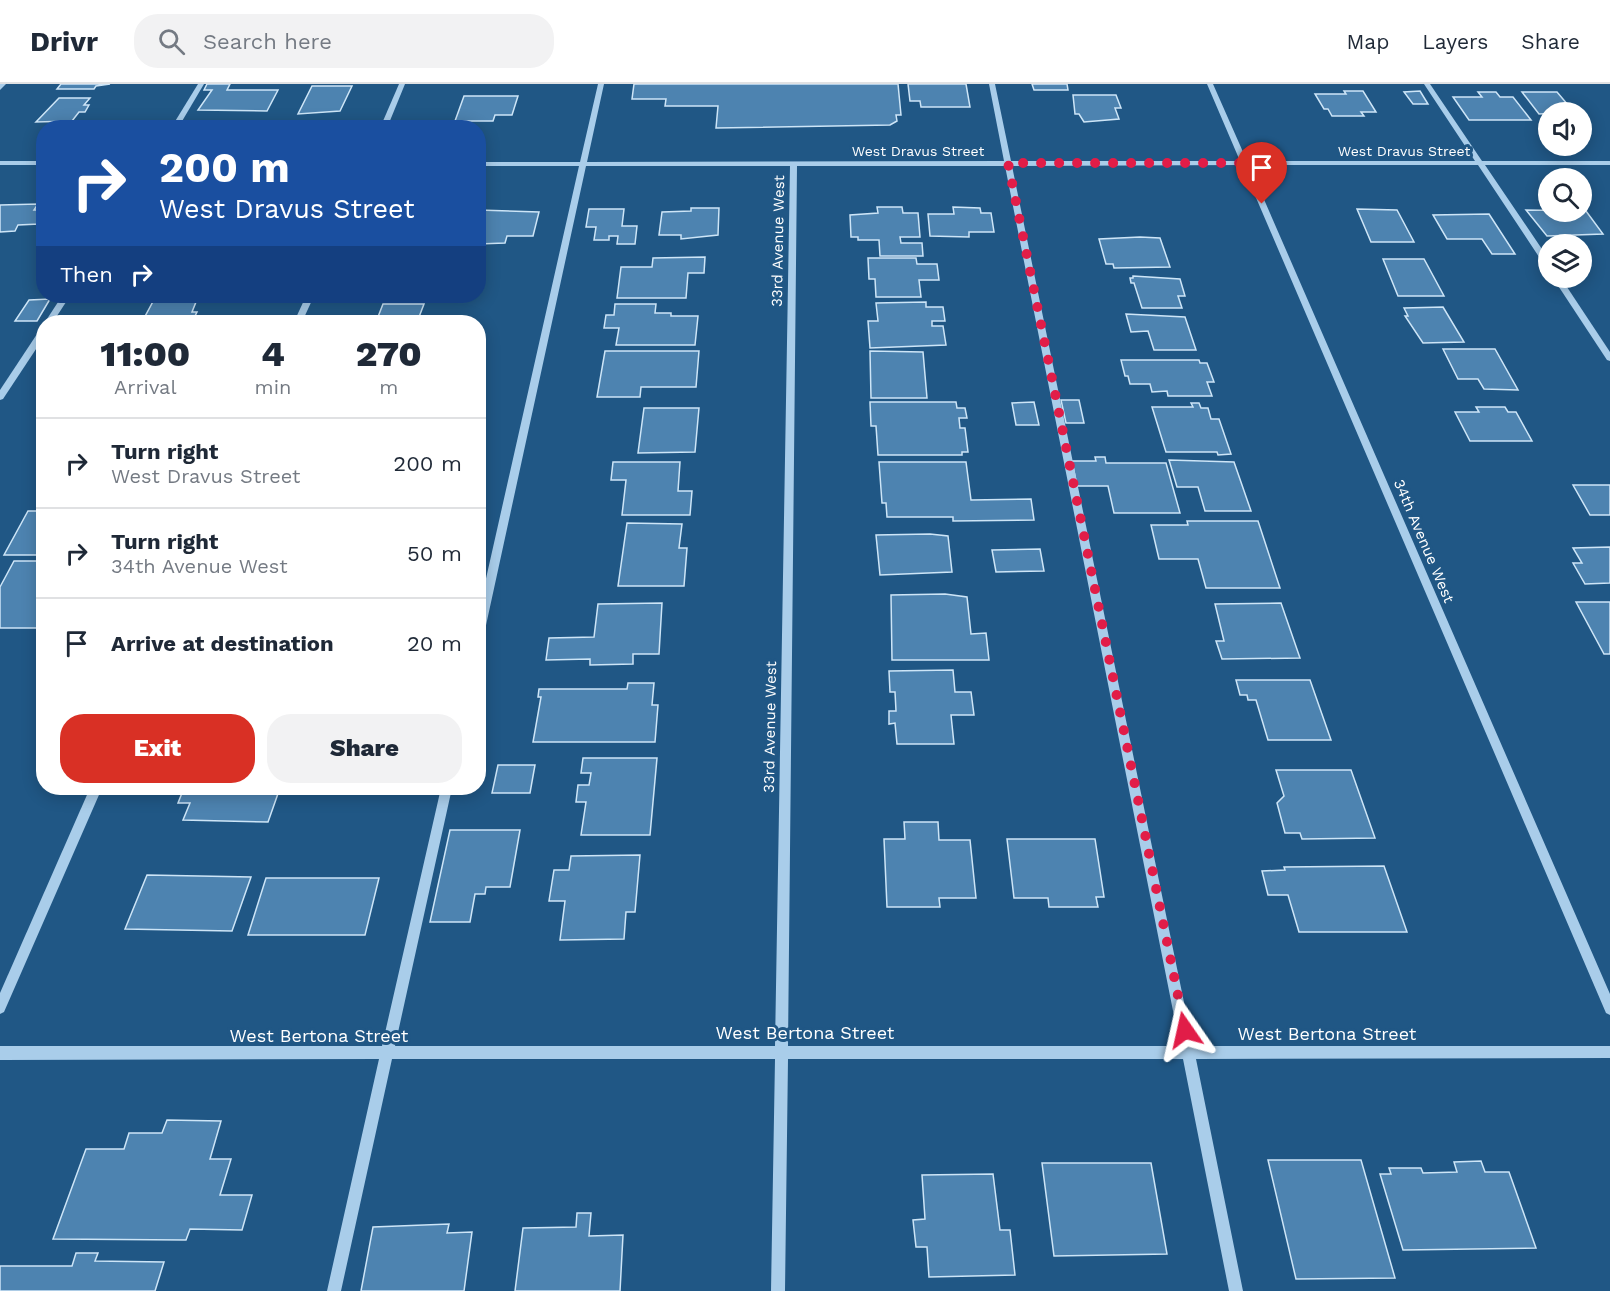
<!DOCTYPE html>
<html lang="en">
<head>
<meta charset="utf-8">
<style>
	:root { --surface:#fff; --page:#f2f2f3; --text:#1f2937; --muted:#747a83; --line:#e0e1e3; --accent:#d93025 }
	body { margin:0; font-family:"Work Sans",sans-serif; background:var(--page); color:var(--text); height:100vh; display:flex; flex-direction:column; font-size:22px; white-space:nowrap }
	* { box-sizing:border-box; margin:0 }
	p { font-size:20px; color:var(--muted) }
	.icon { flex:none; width:33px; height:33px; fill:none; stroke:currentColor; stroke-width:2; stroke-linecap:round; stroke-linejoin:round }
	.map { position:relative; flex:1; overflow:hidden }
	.sheet { position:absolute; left:36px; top:231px; width:450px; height:480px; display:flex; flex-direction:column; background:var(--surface); border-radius:24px; box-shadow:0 3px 15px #0003 }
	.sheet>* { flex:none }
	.top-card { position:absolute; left:36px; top:36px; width:450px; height:183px; border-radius:24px; box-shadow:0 3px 15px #0003; background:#1a4fa0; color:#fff; overflow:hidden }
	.fabs { position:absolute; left:1538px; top:18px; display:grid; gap:12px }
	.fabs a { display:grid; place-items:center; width:54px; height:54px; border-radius:50%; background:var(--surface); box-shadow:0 3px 15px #0003; font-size:30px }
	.pin { position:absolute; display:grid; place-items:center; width:51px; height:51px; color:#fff; margin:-62px -26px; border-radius:50% 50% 50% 0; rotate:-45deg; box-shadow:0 0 6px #0007 }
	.pin .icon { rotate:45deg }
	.me { position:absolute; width:66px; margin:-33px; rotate:349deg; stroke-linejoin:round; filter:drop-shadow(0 0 4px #0008) }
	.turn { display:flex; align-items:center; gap:21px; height:126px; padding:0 24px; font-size:27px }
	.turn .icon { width:78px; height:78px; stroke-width:2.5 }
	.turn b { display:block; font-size:42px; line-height:51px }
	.then { display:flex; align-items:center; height:57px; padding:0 24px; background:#0003; gap:12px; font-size:22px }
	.eta { display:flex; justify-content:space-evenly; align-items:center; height:102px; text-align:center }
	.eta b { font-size:36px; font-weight:800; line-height:42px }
	.button { display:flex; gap:12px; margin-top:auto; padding:12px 24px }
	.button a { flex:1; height:69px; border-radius:24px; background:var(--accent); color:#fff; font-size:24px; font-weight:800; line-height:69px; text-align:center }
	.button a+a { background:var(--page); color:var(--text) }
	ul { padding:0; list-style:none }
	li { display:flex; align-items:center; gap:18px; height:90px; padding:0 24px; border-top:2px solid var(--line) }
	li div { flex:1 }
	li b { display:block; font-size:22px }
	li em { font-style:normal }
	header { display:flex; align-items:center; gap:36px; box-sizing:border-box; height:84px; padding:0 30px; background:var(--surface); border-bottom:2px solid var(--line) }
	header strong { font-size:28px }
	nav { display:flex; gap:33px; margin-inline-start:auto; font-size:21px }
	.search { width:420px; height:54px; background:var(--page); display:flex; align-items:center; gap:15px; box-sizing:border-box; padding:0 21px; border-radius:24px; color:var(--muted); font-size:22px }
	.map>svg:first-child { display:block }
</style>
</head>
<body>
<header>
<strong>Drivr</strong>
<div class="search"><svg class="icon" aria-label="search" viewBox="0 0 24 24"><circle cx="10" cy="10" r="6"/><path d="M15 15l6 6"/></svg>Search here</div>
<nav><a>Map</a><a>Layers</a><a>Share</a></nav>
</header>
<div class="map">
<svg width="1610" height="1207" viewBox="0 0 1610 1207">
	<rect width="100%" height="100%" fill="#205785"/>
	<g fill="#4d83b0" stroke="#cde5f7" stroke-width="1.5">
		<path d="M61,0H110L96,2L94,5H57Z"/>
		<path d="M207,0H230L227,6H278L267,27L198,26L212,6H204Z"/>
		<path d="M634,0H898L901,31H896L897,37L890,41L716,44L718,22H665L666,15H632Z"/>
		<path d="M908,0H966L970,23H921L920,17H910Z"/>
		<path d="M1032,0H1067L1068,6H1034Z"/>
		<path d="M312,2H352L340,27L298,30Z"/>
		<path d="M1344,7H1363L1376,28H1361L1364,32H1332L1328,25H1324L1315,10H1346Z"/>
		<path d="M1420,7L1428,20H1413L1404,8Z"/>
		<path d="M1478,8H1496L1500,13H1513L1531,36H1469L1453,13H1482Z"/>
		<path d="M1522,8H1557L1574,28L1539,30Z"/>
		<path d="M1073,11H1116L1121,24H1115L1119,35L1084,38L1079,30H1075Z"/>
		<path d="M464,12H518L512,31H495L493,37H455Z"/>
		<path d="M59,14H90L84,21H89L85,28H79L72,37L36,38Z"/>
		<path d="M38,120L34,126H44L39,140L18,141L15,147L0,148V121Z"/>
		<path d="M877,123H902L903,129H918L920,153H900L901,159H922L923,172H880L879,156H858V153H851L850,131L878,129Z"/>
		<path d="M953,123L980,124L981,129H991L994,148H969V153L930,152L928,130H954Z"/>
		<path d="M691,124H719L718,151L681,155V151H659L662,128L691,127Z"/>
		<path d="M589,125H624L622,142H637L635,160H617L618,152H609V156H594L596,143H586Z"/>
		<path d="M1357,125L1397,126L1414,158H1371Z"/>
		<path d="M478,126L539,128L533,152H507L505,159L478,160Z"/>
		<path d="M1526,126L1586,127L1603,150L1547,152Z"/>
		<path d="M1489,130L1515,170H1492L1482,155H1447L1433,131Z"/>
		<path d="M1140,153L1160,154L1170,183L1114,184L1113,180H1106L1099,155Z"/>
		<path d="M705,173L704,189H688L686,214H617L621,183H652L653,174Z"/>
		<path d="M868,174H916L917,180H937L939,196H919L921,213H876L875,195H869Z"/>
		<path d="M1383,175H1424L1444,212H1398Z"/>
		<path d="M1133,192L1180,195L1185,212H1178L1182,224H1142L1134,199H1131L1130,194H1133Z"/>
		<path d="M156,212H194L190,218H196L192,228H197L193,236L142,238Z"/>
		<path d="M391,212H431L430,214H390Z"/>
		<path d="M50,215L37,237H15L29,216Z"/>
		<path d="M926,218V223H943L945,237H932V242H943L946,261L870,264L868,237H878L876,219Z"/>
		<path d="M383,220H424L419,233H444L442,238H376Z"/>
		<path d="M615,220H656L655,229H671V232H698L695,261H616L619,244H604L606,231H614Z"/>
		<path d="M1443,223L1464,258L1423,259L1405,232H1408L1404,224Z"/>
		<path d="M1126,230L1185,233L1196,266H1154L1148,247L1131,248Z"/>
		<path d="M1443,265H1495L1518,306L1484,305L1478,295H1458Z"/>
		<path d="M605,267H699L696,303H641L640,313H597Z"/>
		<path d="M870,267L923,268L927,314H871Z"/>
		<path d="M1121,276H1199L1200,279H1207L1214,298H1207L1212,312H1168L1167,307L1152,308L1150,300H1130L1128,292H1125Z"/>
		<path d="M1061,316H1079L1084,339H1066Z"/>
		<path d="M870,318H956L957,324H965L967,334H959L960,344H965L968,368H962V371H878L876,342H871Z"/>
		<path d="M1034,318L1039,341H1016L1012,319Z"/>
		<path d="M1191,319H1199L1201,324H1208L1211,335H1219L1231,370L1218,371L1217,368H1166L1152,323H1193Z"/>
		<path d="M1476,323H1505L1508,328H1516L1532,357H1470L1455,328H1479Z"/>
		<path d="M644,324H699L695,368L638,369Z"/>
		<path d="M1095,373H1105L1106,379H1166L1180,429H1114L1108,402H1077L1072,377H1096Z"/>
		<path d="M1169,376L1234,378L1251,427H1205L1198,403H1177Z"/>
		<path d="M613,378H680L678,407H692L690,431H622L626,396H611Z"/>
		<path d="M879,378H966L971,416L1031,415L1034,436L953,437V433H887L886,419H882Z"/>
		<path d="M1573,401H1610V431H1590Z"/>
		<path d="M28,427H44V471H4Z"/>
		<path d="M1187,437H1258L1280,504H1206L1198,475H1159L1151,441H1188Z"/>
		<path d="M627,439L682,440L679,464H687L684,502H618Z"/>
		<path d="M930,450L948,452L952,488L880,491L876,451Z"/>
		<path d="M1610,463V499L1585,500L1573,479H1582L1573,464Z"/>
		<path d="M1040,465L1044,487L996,488L992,466Z"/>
		<path d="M14,477H44V542L39,544H0V503Z"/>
		<path d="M945,510L967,513L971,550L986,549L989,576H892L891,511Z"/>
		<path d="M1576,518H1610V570H1604Z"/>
		<path d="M662,519L659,570H633V580L590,581V575L546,576L549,554L594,553L598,520Z"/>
		<path d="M1281,519L1300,574L1222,575L1216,557H1224L1215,520Z"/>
		<path d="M953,586L955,608H971L974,631H951L954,660H897L895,639L889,640V627H896L895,608H890L889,587Z"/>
		<path d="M1236,596H1310L1331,656H1268L1256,616H1248L1247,611H1240Z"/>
		<path d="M628,599H654L652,621H658L655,658H533L541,613H538L539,605H627Z"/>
		<path d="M583,674H657L650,751H581L586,718H576L578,701H589L591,689H581Z"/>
		<path d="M498,681H535L530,709H492Z"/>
		<path d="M1276,686H1351L1375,754L1302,755L1300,749H1285L1277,719L1284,712Z"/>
		<path d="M184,704H280L268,738L183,736L190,719H178Z"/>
		<path d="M904,738H938L939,756H970L976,814H939L940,823H887L884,755H905Z"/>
		<path d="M450,746H520L510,803H486L485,810H475L470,838H430Z"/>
		<path d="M1007,755H1095L1104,813H1096L1098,823H1049L1048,814H1014Z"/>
		<path d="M640,771L635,828H626L624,855L560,856L565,817H549L554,786H569L571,772Z"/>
		<path d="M1384,782L1407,848H1299L1288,811H1268L1262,787L1285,786L1284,783Z"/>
		<path d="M147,791L251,793L232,847L125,845Z"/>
		<path d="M266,794H379L365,851H248Z"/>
		<path d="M167,1036L221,1037L210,1075H231L220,1111H252L242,1146L190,1145L186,1156L53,1155L86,1065H124L129,1049H162Z"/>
		<path d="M1268,1076H1361L1395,1194L1296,1195Z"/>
		<path d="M1481,1077L1485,1088H1509L1536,1164L1403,1166L1380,1090H1391L1389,1084H1421L1423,1089L1457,1088L1454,1078Z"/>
		<path d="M1042,1079H1151L1167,1170L1054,1172Z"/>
		<path d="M993,1090L1000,1146H1010L1015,1191L929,1193L927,1163H916L913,1136L925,1135L922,1091Z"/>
		<path d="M577,1129H591L589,1152L623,1151L620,1207H515L523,1144L576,1143Z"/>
		<path d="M449,1140L447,1149L472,1148L464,1207H361L373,1143Z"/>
		<path d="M76,1169H98L95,1177L164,1178L155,1207H0V1182H72Z"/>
	</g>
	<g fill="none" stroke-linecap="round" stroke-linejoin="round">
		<g fill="#a9cdea" fill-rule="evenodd">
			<path d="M0,0H6L0,6Z"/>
			<path d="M198,0H204L178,44H171Z"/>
			<path d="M399,0H405L387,44H380Z"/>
			<path d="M598,0H604L587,78L1004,77L989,0H995L1011,77H1240L1207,0H1213L1247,77H1475L1424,0H1430L1482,77H1610V81H1485L1548,174V182H1545L1478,81H1249L1610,910V931L1606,929L1242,81L1012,82L1193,962H1610V974L1196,975L1243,1207H1229L1183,975H788L785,1207H771L775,975H392L341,1207H327L379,975L0,976V962H382L441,704H452L395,962H775L790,82H586L483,555L478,559V530L579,82H478V78H580ZM797,82H1005L1180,962H788Z"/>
			<rect x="0" y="77" width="44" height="4"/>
			<path d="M1553,194H1561L1610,268V277L1607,276Z"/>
			<path d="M62,212H70L53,238H45Z"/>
			<path d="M306,212H314L302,238H294Z"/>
			<path d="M41,244H44V253L3,315L0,316V306Z"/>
			<path d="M90,704H102L4,928L0,930V909Z"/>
		</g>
	</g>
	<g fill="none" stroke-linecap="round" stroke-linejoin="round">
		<path stroke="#e11d48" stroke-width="10" stroke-dasharray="0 18" d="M1185,946L1008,79H1244L1262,120"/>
	</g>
	<g text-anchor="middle" stroke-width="6" stroke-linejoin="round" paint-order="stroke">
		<g font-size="14" fill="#fff" stroke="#205785">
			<text x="918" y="72">West Dravus Street</text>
			<text x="1404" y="72">West Dravus Street</text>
		</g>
		<g font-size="15" fill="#fff" stroke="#205785">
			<text transform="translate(778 157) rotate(-89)" y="5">33rd Avenue West</text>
			<text transform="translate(1424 457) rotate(67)" y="5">34th Avenue West</text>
			<text transform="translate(770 643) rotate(-89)" y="5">33rd Avenue West</text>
		</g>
		<g font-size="18" fill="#fff" stroke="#205785">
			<text x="805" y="955">West Bertona Street</text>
			<text x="1327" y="956">West Bertona Street</text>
			<text x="319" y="958">West Bertona Street</text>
		</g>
	</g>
</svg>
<div class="fabs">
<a><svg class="icon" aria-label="sound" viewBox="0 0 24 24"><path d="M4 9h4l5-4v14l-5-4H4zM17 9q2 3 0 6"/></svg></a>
<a><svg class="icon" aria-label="search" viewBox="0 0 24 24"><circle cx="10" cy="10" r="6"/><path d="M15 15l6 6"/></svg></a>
<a><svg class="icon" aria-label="layers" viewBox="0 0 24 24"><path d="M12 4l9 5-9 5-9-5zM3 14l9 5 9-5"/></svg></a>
</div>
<div class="pin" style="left:1262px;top:120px;background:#d93025"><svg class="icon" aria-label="arrive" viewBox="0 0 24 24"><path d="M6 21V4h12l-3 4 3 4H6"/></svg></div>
<svg class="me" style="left:1185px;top:946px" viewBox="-20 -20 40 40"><path d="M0-17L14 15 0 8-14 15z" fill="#e11d48" stroke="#fff" stroke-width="4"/></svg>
<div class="top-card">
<div class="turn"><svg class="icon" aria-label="right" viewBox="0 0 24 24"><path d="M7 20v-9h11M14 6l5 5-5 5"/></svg><div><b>200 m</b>West Dravus Street</div></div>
<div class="then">Then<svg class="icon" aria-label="right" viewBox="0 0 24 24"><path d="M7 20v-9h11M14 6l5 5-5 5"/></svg></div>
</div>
<section class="sheet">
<div class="eta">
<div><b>11:00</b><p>Arrival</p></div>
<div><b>4</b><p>min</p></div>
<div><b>270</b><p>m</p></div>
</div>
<ul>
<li><svg class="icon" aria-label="right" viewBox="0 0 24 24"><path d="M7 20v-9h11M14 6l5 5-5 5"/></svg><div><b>Turn right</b><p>West Dravus Street</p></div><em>200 m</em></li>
<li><svg class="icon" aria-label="right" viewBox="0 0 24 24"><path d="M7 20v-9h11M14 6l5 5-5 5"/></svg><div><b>Turn right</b><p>34th Avenue West</p></div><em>50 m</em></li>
<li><svg class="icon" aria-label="arrive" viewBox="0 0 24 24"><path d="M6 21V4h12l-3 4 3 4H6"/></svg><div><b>Arrive at destination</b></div><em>20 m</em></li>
</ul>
<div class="button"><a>Exit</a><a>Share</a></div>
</section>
</div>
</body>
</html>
